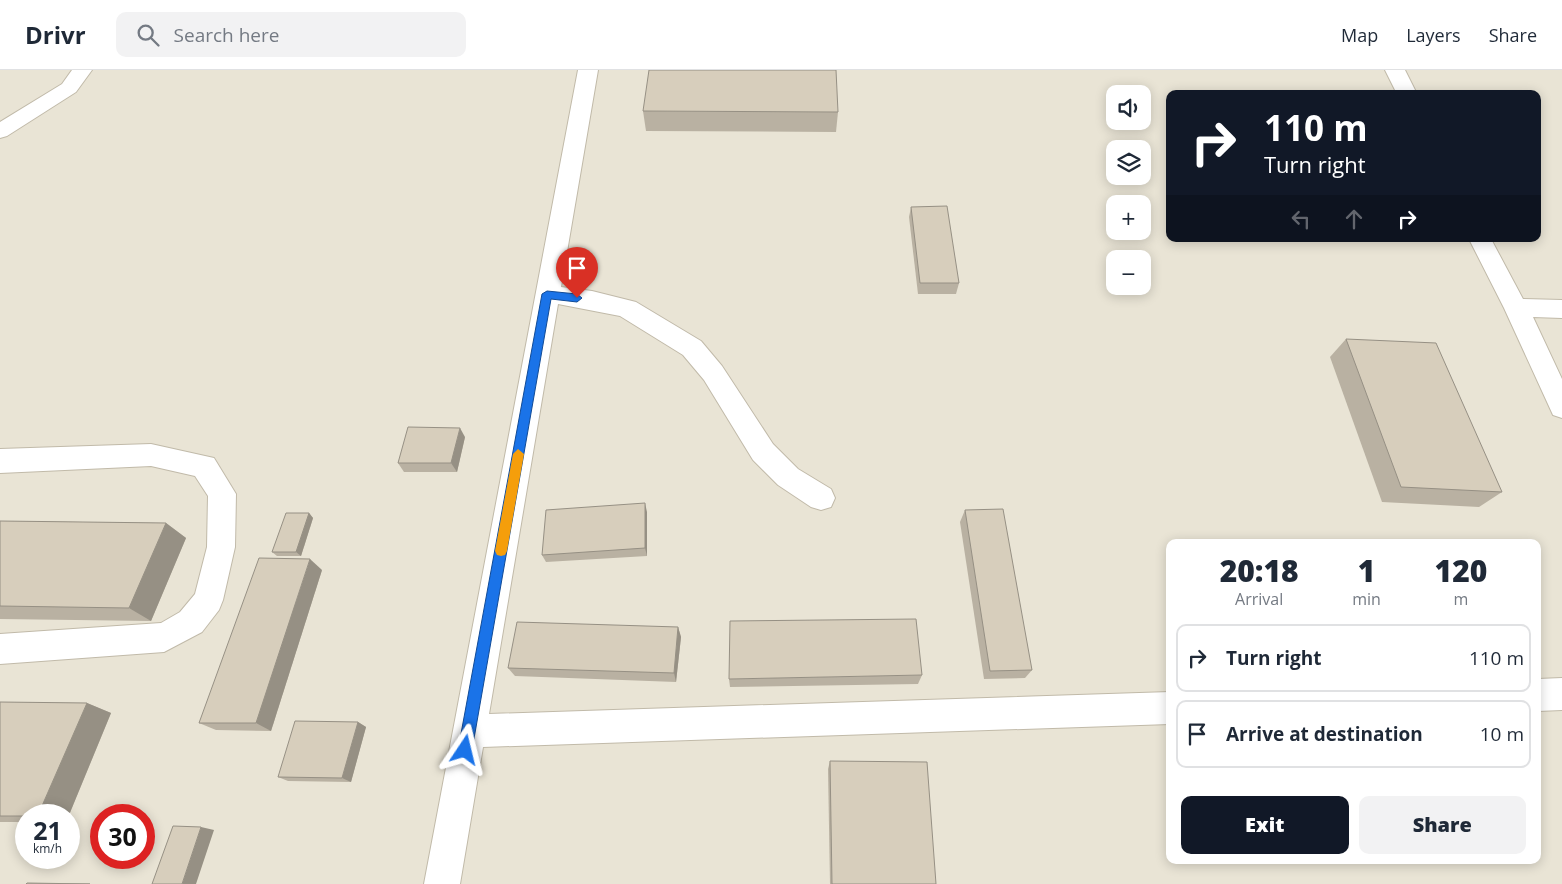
<!DOCTYPE html>
<html lang="en">
<head>
<meta charset="utf-8">
<style>
	:root { --surface:#fff; --page:#f2f2f3; --text:#1f2937; --muted:#747a83; --line:#e0e1e3; --accent:#111827 }
	body { margin:0; font-family:"Open Sans",sans-serif; background:var(--page); color:var(--text); height:100vh; display:flex; flex-direction:column; font-size:19px; white-space:nowrap }
	* { box-sizing:border-box; margin:0 }
	p { font-size:16px; color:var(--muted) }
	.icon { flex:none; width:28px; height:28px; fill:none; stroke:currentColor; stroke-width:2; stroke-linecap:round; stroke-linejoin:round }
	.map { position:relative; flex:1; overflow:hidden }
	.panel { position:absolute; left:1166px; top:469px; width:375px; height:325px; display:flex; flex-direction:column; background:var(--surface); border-radius:10px; box-shadow:0 2px 12px #0003 }
	.panel>* { flex:none }
	.guide { position:absolute; left:1166px; top:20px; width:375px; height:152px; border-radius:10px; box-shadow:0 2px 12px #0003; background:#111827; color:#fff; overflow:hidden }
	.controls { position:absolute; left:1106px; top:15px; display:grid; gap:10px }
	.controls a { display:grid; place-items:center; width:45px; height:45px; border-radius:10px; background:var(--surface); box-shadow:0 2px 12px #0003; font-size:25px }
	.speed { position:absolute; left:15px; top:734px; display:flex; gap:10px; font-size:25px; font-weight:700; text-align:center }
	.speed>* { display:grid; place-content:center; width:65px; height:65px; border-radius:50%; background:var(--surface); box-shadow:0 2px 12px #0003; line-height:1 }
	.speed small { font-size:12px; font-weight:400 }
	.speed .limit { border:8px solid #d22; background:#fff; color:#111 }
	.pin { position:absolute; display:grid; place-items:center; width:42px; height:42px; color:#fff; margin:-51px -21px; border-radius:50% 50% 50% 0; rotate:-45deg; box-shadow:0 0 5px #0007 }
	.pin .icon { rotate:45deg }
	.me { position:absolute; width:55px; margin:-28px; rotate:10deg; stroke-linejoin:round; filter:drop-shadow(0 0 4px #0008) }
	.turn { display:flex; align-items:center; gap:18px; height:105px; padding:0 15px; font-size:22px }
	.turn .icon { width:65px; height:65px; stroke-width:2.5 }
	.turn b { display:block; font-size:35px; line-height:42px }
	.lanes { display:flex; align-items:center; height:48px; padding:0 15px; background:#0003; justify-content:center; gap:25px; direction:ltr }
	.lanes .off { opacity:.35 }
	.eta { display:flex; justify-content:space-evenly; align-items:center; height:85px; text-align:center }
	.eta b { font-size:30px; font-weight:800; line-height:35px }
	.cta { display:flex; gap:10px; margin-top:auto; padding:10px 15px }
	.cta a { flex:1; height:58px; border-radius:10px; background:var(--accent); color:#fff; font-size:20px; font-weight:800; line-height:58px; text-align:center }
	.cta a+a { background:var(--page); color:var(--text) }
	ul { padding:0; list-style:none }
	li { display:flex; align-items:center; gap:15px; height:68px; margin:0 10px 8px; padding:0 5px; border:2px solid var(--line); border-radius:10px }
	li div { flex:1 }
	li b { display:block; font-size:19px }
	li em { font-style:normal }
	header { display:flex; align-items:center; gap:30px; box-sizing:border-box; height:70px; padding:0 25px; background:var(--surface); border-bottom:1px solid var(--line) }
	header strong { font-size:24px }
	nav { display:flex; gap:28px; margin-inline-start:auto; font-size:18px }
	.search { width:350px; height:45px; background:var(--page); display:flex; align-items:center; gap:12px; box-sizing:border-box; padding:0 18px; border-radius:10px; color:var(--muted); font-size:19px }
	.map>svg:first-child { display:block }
</style>
</head>
<body>
<header>
<strong>Drivr</strong>
<div class="search"><svg class="icon" aria-label="search" viewBox="0 0 24 24"><circle cx="10" cy="10" r="6"/><path d="M15 15l6 6"/></svg>Search here</div>
<nav><a>Map</a><a>Layers</a><a>Share</a></nav>
</header>
<div class="map">
<svg width="1562" height="814" viewBox="0 0 1562 814">
	<rect width="100%" height="100%" fill="#f5f2e7"/>
	<path fill="#e9e4d5" fill-rule="evenodd" d="M0,0H1562V814H0ZM1115,24H1142V51H1115ZM1170,24H1538V169H1170ZM1115,79H1142V106H1115ZM1115,134H1142V161H1115ZM1115,189H1142V216H1115ZM1170,472H1538V790H1170ZM26,745H69V788H26ZM101,745H144V788H101Z"/>
	<g fill="none" stroke-linecap="round" stroke-linejoin="round">
		<defs>
			<g id="minor">
				<path d="M72,0H92L76,22L7,66L0,68V52L62,14Z"/>
				<path d="M578,0H598L561,217L592,221L636,232L701,271L722,296L773,374L798,399L831,419L835,428L831,437L821,440L811,437L778,415L753,390L704,310L683,285L620,246L558,234L489,644L1170,622V654L483,677L460,814H424Z"/>
				<path d="M1385,0H1405L1417,24H1397Z"/>
				<path d="M1469,169H1491L1523,229L1562,230V248L1533,247L1562,309V348L1553,345L1504,238Z"/>
				<path d="M151,374L214,388L236,424L235,477L223,530L219,540L202,562L164,582L0,594V564L161,553L180,542L195,524L207,477L208,426L195,406L151,396L0,403V379Z"/>
				<path d="M1562,608V640L1538,641V609Z"/>
			</g>
		</defs>
		<use href="#minor" stroke="#c1baa9" stroke-width="2"/>
		<use href="#minor" fill="#fff" fill-rule="evenodd"/>
	</g>
	<g fill="#b9b1a2">
		<path d="M643,41L838,42L836,62L646,61Z"/>
		<path d="M911,137L959,213L956,224H918L909,147Z"/>
		<path d="M1346,269L1502,422L1479,437L1382,432L1330,287Z"/>
		<path d="M465,367L457,402H404L398,393Z"/>
		<path d="M965,440L1032,600L1025,608L984,609L960,452Z"/>
		<path d="M647,442V486L546,492L542,485Z"/>
		<path d="M309,443L313,448L301,486H277L272,482Z"/>
		<path d="M0,451L166,453L186,468L151,551L0,549Z"/>
		<path d="M322,500L271,661L216,660L199,653Z"/>
		<path d="M678,557L681,567L676,612L515,606L508,598Z"/>
		<path d="M922,605L918,614L730,617L729,609Z"/>
		<path d="M0,632L87,633L111,643L69,745H26V752H0Z"/>
		<path d="M358,652L366,657L351,712L288,711L278,707Z"/>
		<path d="M830,691L936,814H830L828,699Z"/>
	</g>
	<g fill="#969084">
		<path d="M460,358L465,367L457,402L451,393Z"/>
		<path d="M645,433L647,442V486L645,478Z"/>
		<path d="M309,443L313,448L301,486L296,482Z"/>
		<path d="M166,453L186,468L151,551L129,538Z"/>
		<path d="M310,489L322,500L271,661L256,653Z"/>
		<path d="M678,557L681,567L676,612L674,603Z"/>
		<path d="M87,633L111,643L69,745H38Z"/>
		<path d="M358,652L366,657L351,712L342,708Z"/>
		<path d="M201,757L214,760L196,814H182Z"/>
	</g>
	<g fill="#d7cebc" stroke="#969084">
		<path d="M649,0H836L838,42L643,41Z"/>
		<path d="M947,136L959,213H920L911,137Z"/>
		<path d="M1346,269L1436,273L1502,422L1401,417Z"/>
		<path d="M408,357L460,358L451,393H398Z"/>
		<path d="M645,433V478L542,485L546,440Z"/>
		<path d="M1003,439L1032,600L990,601L965,440Z"/>
		<path d="M286,443H309L296,482H272Z"/>
		<path d="M0,451L166,453L129,538L0,536Z"/>
		<path d="M259,488L310,489L256,653H199Z"/>
		<path d="M916,549L922,605L729,609L730,551Z"/>
		<path d="M517,552L678,557L674,603L508,598Z"/>
		<path d="M0,632L87,633L38,745H26V746H0Z"/>
		<path d="M295,651L358,652L342,708L278,707Z"/>
		<path d="M830,691L927,692L936,814H832Z"/>
		<path d="M173,756L201,757L182,814H152Z"/>
		<path d="M27,813L90,814H26Z"/>
	</g>
	<path fill="#1a73e8" stroke="#114b97" d="M547,221L577,224L582,228L577,232L551,229L472,680L470,685L465,687L460,685L458,680L542,224Z"/>
	<path fill="#f59e0b" d="M518,379L524,384L507,481L505,485L501,486L497,485L495,481L513,384Z"/>
</svg>
<div class="controls">
<a><svg class="icon" aria-label="sound" viewBox="0 0 24 24"><path d="M4 9h4l5-4v14l-5-4H4zM17 9q2 3 0 6"/></svg></a>
<a><svg class="icon" aria-label="layers" viewBox="0 0 24 24"><path d="M12 4l9 5-9 5-9-5zM3 14l9 5 9-5"/></svg></a>
<a>+</a>
<a>−</a>
</div>
<div class="speed"><div>21<small>km/h</small></div><div class="limit">30</div></div>
<div class="pin" style="left:577px;top:228px;background:#d93025"><svg class="icon" aria-label="arrive" viewBox="0 0 24 24"><path d="M6 21V4h12l-3 4 3 4H6"/></svg></div>
<svg class="me" style="left:465px;top:680px" viewBox="-20 -20 40 40"><path d="M0-17L14 15 0 8-14 15z" fill="#1a73e8" stroke="#fff" stroke-width="4"/></svg>
<div class="guide">
<div class="turn"><svg class="icon" aria-label="right" viewBox="0 0 24 24"><path d="M7 20v-9h11M14 6l5 5-5 5"/></svg><div><b>110 m</b>Turn right</div></div>
<div class="lanes"><svg class="icon off" aria-label="left" viewBox="0 0 24 24"><path d="M17 20v-9H6M10 6l-5 5 5 5"/></svg><svg class="icon off" aria-label="ahead" viewBox="0 0 24 24"><path d="M12 20V5M6 11l6-6 6 6"/></svg><svg class="icon" aria-label="right" viewBox="0 0 24 24"><path d="M7 20v-9h11M14 6l5 5-5 5"/></svg></div>
</div>
<section class="panel">
<div class="eta">
<div><b>20:18</b><p>Arrival</p></div>
<div><b>1</b><p>min</p></div>
<div><b>120</b><p>m</p></div>
</div>
<ul>
<li><svg class="icon" aria-label="right" viewBox="0 0 24 24"><path d="M7 20v-9h11M14 6l5 5-5 5"/></svg><div><b>Turn right</b></div><em>110 m</em></li>
<li><svg class="icon" aria-label="arrive" viewBox="0 0 24 24"><path d="M6 21V4h12l-3 4 3 4H6"/></svg><div><b>Arrive at destination</b></div><em>10 m</em></li>
</ul>
<div class="cta"><a>Exit</a><a>Share</a></div>
</section>
</div>
</body>
</html>
